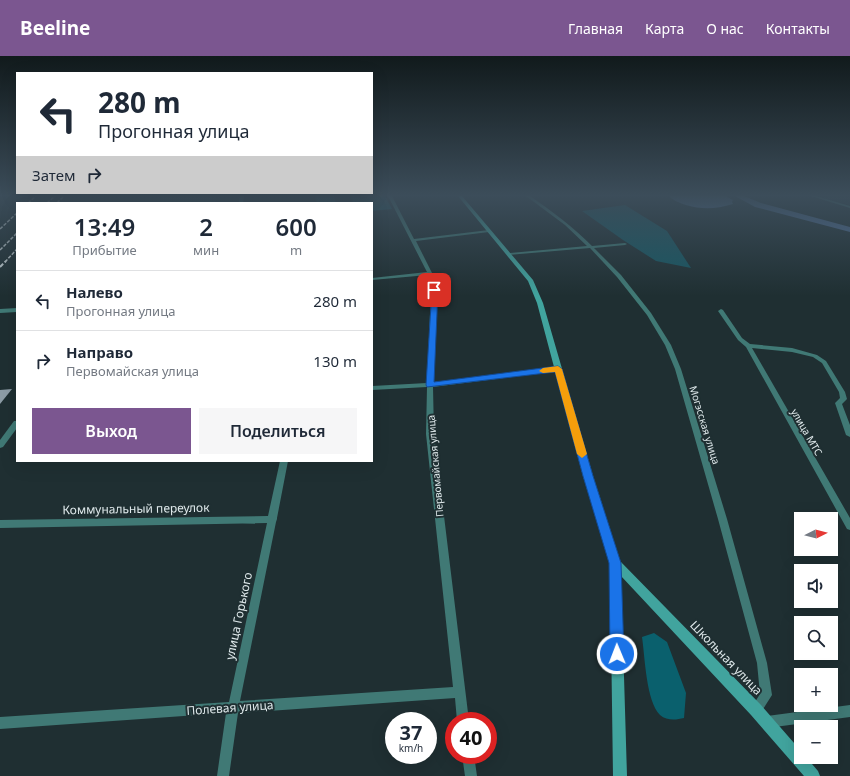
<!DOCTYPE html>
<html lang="ru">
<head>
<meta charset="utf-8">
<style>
	:root { --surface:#fff; --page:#f6f6f7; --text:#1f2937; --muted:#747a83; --line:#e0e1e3; --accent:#7b5690 }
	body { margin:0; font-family:"Noto Sans",sans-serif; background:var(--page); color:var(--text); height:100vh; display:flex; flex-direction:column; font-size:15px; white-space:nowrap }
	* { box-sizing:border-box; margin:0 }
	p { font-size:13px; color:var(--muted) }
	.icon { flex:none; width:22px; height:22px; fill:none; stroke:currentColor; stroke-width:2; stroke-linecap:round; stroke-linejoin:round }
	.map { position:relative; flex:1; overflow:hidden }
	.details { position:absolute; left:16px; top:146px; width:357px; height:260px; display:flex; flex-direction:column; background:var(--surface); border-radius:0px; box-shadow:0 4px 16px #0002 }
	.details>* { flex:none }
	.banner { position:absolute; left:16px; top:16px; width:357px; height:122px; border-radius:0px; box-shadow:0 4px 16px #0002; background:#fff; color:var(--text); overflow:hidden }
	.needle { width:26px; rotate:84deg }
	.fabs { position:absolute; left:794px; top:456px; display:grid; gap:8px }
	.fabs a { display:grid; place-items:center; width:44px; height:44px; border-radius:0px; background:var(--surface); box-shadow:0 4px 16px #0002; font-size:20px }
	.speed { position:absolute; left:385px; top:656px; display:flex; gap:8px; font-size:20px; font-weight:700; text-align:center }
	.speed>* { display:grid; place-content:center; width:52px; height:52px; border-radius:50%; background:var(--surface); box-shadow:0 4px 16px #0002; line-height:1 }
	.speed small { font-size:10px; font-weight:400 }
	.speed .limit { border:6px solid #d22; background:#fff; color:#111 }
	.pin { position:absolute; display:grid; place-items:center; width:34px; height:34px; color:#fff; margin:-17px; border-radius:8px; box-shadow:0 2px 6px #0006 }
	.me { position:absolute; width:44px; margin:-22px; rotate:359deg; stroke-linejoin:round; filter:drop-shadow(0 0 3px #0008) }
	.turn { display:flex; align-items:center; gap:14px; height:84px; padding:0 16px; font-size:18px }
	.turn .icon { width:52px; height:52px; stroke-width:2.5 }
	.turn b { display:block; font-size:28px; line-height:34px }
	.then { display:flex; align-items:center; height:38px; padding:0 16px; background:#0003; gap:8px; font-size:15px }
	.eta { display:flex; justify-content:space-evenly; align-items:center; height:68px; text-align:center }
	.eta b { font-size:24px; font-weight:600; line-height:28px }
	.action { display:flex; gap:8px; margin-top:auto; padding:8px 16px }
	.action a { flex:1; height:46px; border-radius:0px; background:var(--accent); color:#fff; font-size:16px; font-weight:600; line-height:46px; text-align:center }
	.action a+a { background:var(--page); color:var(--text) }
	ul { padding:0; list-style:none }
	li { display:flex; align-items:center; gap:12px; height:60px; padding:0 16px; border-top:1px solid var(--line) }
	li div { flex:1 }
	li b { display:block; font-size:15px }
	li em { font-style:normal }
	header { display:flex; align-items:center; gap:24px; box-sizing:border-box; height:56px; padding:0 20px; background:var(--accent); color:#fff }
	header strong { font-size:19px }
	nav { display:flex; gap:22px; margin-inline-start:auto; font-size:14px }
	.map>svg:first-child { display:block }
</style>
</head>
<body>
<header>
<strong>Beeline</strong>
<nav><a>Главная</a><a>Карта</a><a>О нас</a><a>Контакты</a></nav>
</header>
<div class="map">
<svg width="850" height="720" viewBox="0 0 850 720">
	<rect width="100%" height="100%" fill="#1f2f32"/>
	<g fill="#233c40">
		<path d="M182,140H216L215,147H160L162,141Z"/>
		<path d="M817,140H850V149L830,144Z"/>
	</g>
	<g fill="#165762">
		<path d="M315,140H334L336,147H317Z"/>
		<path d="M351,140H385L392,153L372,155V147H353Z"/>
		<path d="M625,149L667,175L691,212L656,205L623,184L582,155Z"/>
	</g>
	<path fill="#0a606d" d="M654,577L667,586L686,637L684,662C676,664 667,665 660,659C646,645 645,601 642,581Z"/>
	<path fill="#50709a" d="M669,140H725L733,144L732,146L733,148C716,153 703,154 686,149C680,147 674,145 669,140Z"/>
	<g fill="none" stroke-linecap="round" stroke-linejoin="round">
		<path fill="#50709a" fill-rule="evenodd" d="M735,140H744L761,147L850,171V176L755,151Z"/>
	</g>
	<path fill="#8d9ca6" d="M12,333L0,348V334Z"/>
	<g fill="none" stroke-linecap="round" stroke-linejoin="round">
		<g fill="#407975" fill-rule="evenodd">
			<path d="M240,140H244L243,147H239Z"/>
			<path d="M388,140H392L414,183L489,174L491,175L489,176L416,185L432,217L437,235L433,327L558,311L561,313L558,315L433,331L434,378L469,665H457L455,642L238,657L229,720H217L226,657L0,673V661L229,646L267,467L0,472V464L268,460L280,405H288L277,462V463L276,466L240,645L453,631L426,378L427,331L372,334V330L427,327L431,235L428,219L372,224V222L427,216Z"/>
			<path d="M526,140H530C552,155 573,171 592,190L625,187L627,188L625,189L594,192L621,219L651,257L671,289L681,313L727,463L767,607L772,639L760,658L756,660L752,658L750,654L760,638L757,607L718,463L675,313L665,289L647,259L617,221L590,192L508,199V197H510L587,190L565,169Z"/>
			<path d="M811,140H816L850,150V152Z"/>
			<path d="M17,252V256L0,257V253Z"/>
			<path d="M721,253L723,254L742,282L750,288L792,292L817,299L826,305L845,336L847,343L842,348L850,369V381L846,379L835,347L840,342L839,336L822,307L813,301L792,296L752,292L850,462V474L847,473L746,291L738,284L718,255Z"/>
			<path d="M14,365H17V372L3,391L0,392V384Z"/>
			<path d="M850,649V661L767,672L763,670L761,666L763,662L767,660Z"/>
			<path d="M462,699H474L477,720H465Z"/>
		</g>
		<path fill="#41a49e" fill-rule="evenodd" d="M458,140H462L533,224L543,247L593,420L620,505L761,649L801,695V701H806L818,715L820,720H804L751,659L621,520L627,720H613L610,507L583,420L537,247L528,225Z"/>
		<g stroke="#c9d3d5" stroke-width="1.5" stroke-dasharray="3.5 1.5" stroke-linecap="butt">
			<path d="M28,147L36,140"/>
			<path d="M47,147L55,140"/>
			<path d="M57,147L64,140"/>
			<path d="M0,173L17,157"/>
			<path d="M0,194L17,177"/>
			<path d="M5,206L17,193"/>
		</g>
		<path stroke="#c9d3d5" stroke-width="2" stroke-dasharray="4.5 2" stroke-linecap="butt" d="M0,211L6,205"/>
	</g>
	<linearGradient id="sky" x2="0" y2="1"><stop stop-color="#111a1c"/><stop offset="0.58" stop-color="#3c4d5a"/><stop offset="1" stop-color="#3c4d5a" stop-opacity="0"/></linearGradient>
	<rect width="850" height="240" fill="url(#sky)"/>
	<path fill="#1a73e8" stroke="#114b97" d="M432,233L438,234L434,326L558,310L562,313L593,420L621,507L624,598L622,603L617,605L612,603L610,598L609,507L583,420L555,316L427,331L426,329Z"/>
	<path fill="#f59e0b" d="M558,310L562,313L587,398L582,402L577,398L555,316L543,317L539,315L543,312Z"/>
	<g text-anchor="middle" stroke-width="4" stroke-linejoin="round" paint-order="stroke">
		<g font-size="10" fill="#dfe9eb" stroke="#1f2f32">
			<text transform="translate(705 369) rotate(73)" y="4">Могэсская улица</text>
			<text transform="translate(807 376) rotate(60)" y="4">улица МТС</text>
			<text transform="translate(435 410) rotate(-95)" y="4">Первомайская улица</text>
		</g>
		<g font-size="12" fill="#dfe9eb" stroke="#1f2f32">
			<text transform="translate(136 453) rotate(-1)" y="4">Коммунальный переулок</text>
			<text transform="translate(239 560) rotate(-78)" y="4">улица Горького</text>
			<text transform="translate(726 602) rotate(46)" y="4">Школьная улица</text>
			<text transform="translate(230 652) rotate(-4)" y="4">Полевая улица</text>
		</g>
	</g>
</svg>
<div class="fabs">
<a><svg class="needle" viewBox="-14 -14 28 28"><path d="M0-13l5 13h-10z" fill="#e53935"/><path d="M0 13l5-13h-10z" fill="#747a83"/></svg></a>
<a><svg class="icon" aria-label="sound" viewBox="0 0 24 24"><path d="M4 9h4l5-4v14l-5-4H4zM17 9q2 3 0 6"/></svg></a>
<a><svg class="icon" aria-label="search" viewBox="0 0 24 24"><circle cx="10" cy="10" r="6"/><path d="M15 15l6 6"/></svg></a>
<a>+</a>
<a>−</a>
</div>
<div class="speed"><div>37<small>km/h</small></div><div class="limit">40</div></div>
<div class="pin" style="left:434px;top:234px;background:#d93025"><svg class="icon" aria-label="arrive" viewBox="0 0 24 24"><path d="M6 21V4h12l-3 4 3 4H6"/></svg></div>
<svg class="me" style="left:617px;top:598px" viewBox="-20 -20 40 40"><circle r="17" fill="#1a73e8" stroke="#fff" stroke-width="3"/><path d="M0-11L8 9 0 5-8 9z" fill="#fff"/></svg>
<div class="banner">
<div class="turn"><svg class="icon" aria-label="left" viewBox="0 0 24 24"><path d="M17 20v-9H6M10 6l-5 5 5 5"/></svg><div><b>280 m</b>Прогонная улица</div></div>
<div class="then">Затем<svg class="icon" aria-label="right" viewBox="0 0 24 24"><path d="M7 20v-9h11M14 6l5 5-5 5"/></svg></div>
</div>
<section class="details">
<div class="eta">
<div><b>13:49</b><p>Прибытие</p></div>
<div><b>2</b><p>мин</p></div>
<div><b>600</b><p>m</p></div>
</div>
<ul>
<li><svg class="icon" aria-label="left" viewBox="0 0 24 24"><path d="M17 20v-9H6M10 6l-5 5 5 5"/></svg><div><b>Налево</b><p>Прогонная улица</p></div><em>280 m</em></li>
<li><svg class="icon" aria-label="right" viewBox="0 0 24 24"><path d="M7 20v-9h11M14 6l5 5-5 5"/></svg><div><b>Направо</b><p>Первомайская улица</p></div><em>130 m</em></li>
</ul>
<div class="action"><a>Выход</a><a>Поделиться</a></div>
</section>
</div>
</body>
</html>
